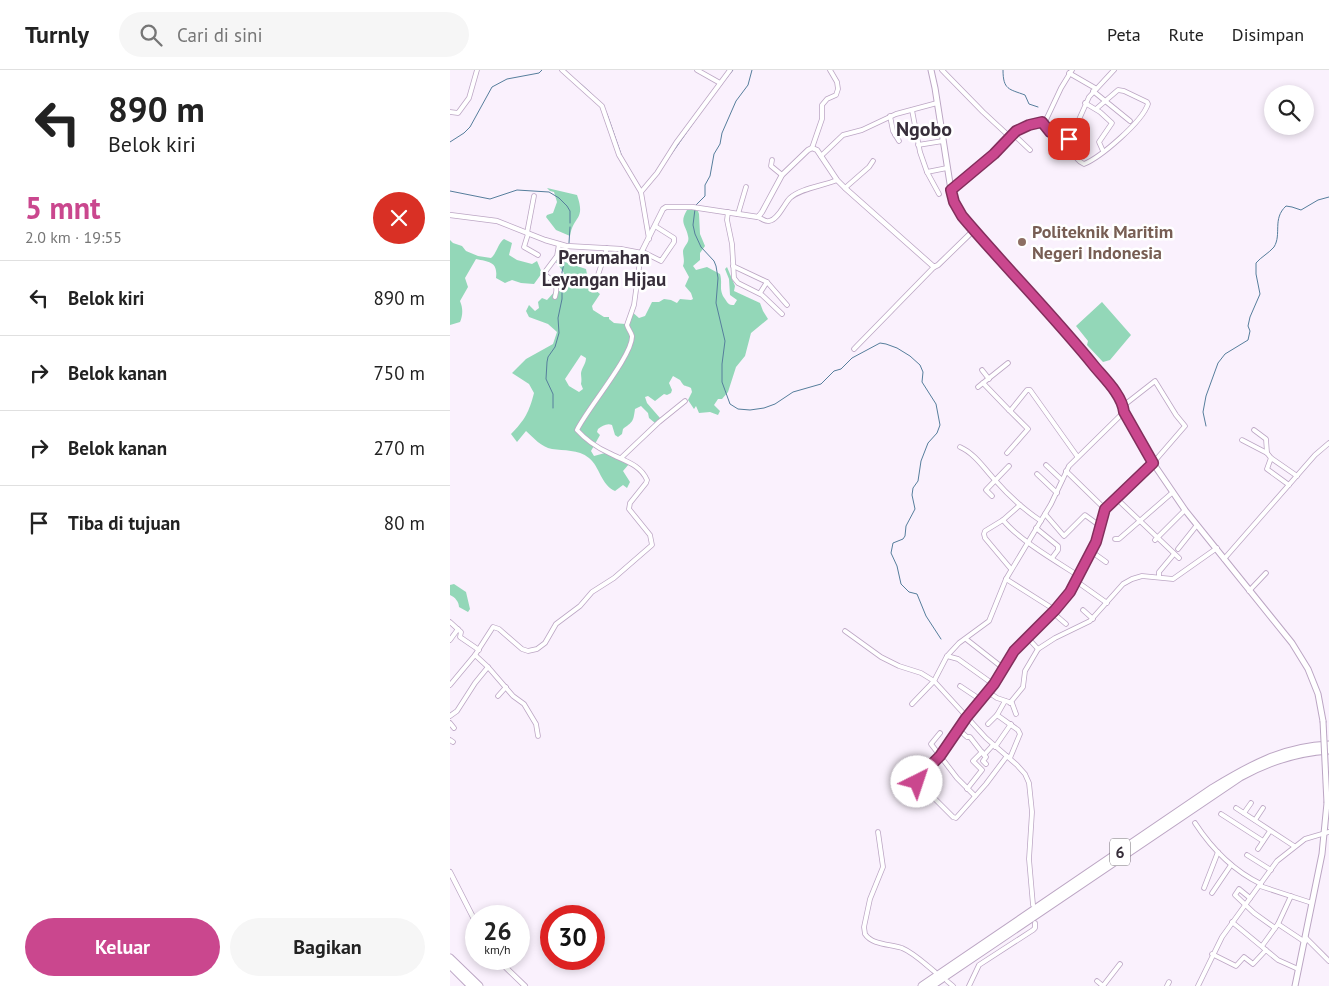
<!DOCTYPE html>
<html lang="id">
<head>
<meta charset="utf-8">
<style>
	:root { --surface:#fff; --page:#f6f6f6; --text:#222; --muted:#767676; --line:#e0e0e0; --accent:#ca478e }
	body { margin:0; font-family:"PT Sans",sans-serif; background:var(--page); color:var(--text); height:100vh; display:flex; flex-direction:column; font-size:19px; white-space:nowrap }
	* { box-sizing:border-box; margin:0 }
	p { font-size:16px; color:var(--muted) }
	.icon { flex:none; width:28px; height:28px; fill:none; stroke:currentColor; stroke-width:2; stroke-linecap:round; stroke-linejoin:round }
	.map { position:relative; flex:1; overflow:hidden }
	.drawer { display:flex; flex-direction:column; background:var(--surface); width:450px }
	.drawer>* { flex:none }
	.top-card { background:#fff; color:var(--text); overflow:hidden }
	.controls { position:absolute; left:814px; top:15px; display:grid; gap:10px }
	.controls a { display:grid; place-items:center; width:50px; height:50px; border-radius:50%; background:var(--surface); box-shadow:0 2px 8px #0003; font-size:25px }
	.speed { position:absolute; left:15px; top:835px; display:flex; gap:10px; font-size:25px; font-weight:700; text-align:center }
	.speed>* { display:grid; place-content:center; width:65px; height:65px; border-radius:50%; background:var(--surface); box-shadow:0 2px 8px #0003; line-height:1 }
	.speed small { font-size:12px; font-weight:400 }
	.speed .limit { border:8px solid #d22; background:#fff; color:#111 }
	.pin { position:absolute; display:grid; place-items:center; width:42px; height:42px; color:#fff; margin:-21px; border-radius:10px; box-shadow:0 2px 8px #0006 }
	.me { position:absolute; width:55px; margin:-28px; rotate:41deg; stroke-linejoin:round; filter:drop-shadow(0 0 4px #0008) }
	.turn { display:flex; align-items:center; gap:18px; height:105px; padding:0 25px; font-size:22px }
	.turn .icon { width:65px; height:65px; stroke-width:2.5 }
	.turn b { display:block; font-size:35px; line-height:42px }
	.round { display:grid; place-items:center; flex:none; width:52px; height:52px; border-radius:26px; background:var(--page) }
	.summary { display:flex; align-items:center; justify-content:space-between; height:85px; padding:0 25px }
	h1 { font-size:30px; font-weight:600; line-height:38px; color:var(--accent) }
	.cta { display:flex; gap:10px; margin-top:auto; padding:10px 25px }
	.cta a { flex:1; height:58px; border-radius:30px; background:var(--accent); color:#fff; font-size:20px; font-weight:600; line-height:58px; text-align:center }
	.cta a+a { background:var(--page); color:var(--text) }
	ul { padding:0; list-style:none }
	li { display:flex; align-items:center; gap:15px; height:75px; padding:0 25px; border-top:1px solid var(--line) }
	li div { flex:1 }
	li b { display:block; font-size:19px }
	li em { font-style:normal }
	header { display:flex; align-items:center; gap:30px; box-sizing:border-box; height:70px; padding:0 25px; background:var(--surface); border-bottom:1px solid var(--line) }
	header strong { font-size:24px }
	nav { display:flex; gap:28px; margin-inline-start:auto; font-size:18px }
	.search { width:350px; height:45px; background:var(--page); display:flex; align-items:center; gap:12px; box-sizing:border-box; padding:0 18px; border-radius:28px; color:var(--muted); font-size:19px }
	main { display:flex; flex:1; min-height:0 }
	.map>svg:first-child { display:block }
</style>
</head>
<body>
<header>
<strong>Turnly</strong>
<div class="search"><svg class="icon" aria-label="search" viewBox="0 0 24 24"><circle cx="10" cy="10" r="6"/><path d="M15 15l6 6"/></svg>Cari di sini</div>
<nav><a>Peta</a><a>Rute</a><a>Disimpan</a></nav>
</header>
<main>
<section class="drawer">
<div class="top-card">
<div class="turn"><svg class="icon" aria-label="left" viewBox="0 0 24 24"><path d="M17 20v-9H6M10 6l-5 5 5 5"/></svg><div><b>890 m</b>Belok kiri</div></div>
</div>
<div class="summary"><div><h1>5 mnt</h1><p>2.0 km · 19:55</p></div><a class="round" style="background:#d93025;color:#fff"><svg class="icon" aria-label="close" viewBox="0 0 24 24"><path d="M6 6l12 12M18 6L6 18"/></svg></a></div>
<ul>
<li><svg class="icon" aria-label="left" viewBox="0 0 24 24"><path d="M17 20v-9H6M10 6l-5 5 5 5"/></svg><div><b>Belok kiri</b></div><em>890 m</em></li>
<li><svg class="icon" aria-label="right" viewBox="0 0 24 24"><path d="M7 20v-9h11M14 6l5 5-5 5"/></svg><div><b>Belok kanan</b></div><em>750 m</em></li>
<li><svg class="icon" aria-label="right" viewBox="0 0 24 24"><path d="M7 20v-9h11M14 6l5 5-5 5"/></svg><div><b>Belok kanan</b></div><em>270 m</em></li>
<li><svg class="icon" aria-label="arrive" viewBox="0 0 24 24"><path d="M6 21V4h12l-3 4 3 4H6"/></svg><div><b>Tiba di tujuan</b></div><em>80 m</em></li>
</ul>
<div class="cta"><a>Keluar</a><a>Bagikan</a></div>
</section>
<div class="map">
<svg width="879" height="916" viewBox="0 0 879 916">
	<rect width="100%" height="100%" fill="#faf1fd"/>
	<g fill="#93d7b8" fill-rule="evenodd">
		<path d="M97,118L127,125C136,151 123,145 120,166L106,160L96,147L97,145L103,143L107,132L104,122L100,121Z"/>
		<path d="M242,139L248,141L249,144L250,164L255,176L250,183V190L243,196L246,200L257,197L270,204C273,215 268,219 275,229C278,233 278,235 284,235L287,230L280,225L279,209L275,199L277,197L285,216L284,221L310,233L313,241L318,249L301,263L295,286L286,297L278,322L272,329H268L264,335L270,341L268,345L260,342L249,343L246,336L244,339L238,330L242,322L241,318C233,314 235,318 230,310L223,306L219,313L222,320L221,323L217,325L214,324L205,331L198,326L195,327L197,333L210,348L205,353L199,348L198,343L191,336L185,339C183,353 183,351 173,359L172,364L168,367L165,365L162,355C157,353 152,356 148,359L147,362L150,365L141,381L144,386L155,383L179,394L173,401L180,412L177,418L173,415L165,421C151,415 150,397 139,388C128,379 114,381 102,379C91,377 84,368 76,361L67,372L61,364C75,350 79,342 84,323L79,314L62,303L76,289L103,274L107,262L98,254L79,247L76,241L79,235L85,241L89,238L88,232L92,228L97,230L106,220L110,221L114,213L111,209L114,203L106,192L109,190L136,199L139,215L150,224L142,236L143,240L154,247H159V249L164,253L175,254L181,241L189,248L195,246L202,232H209L214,229L221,230L227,233L230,229L241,230L243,229L241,223L235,216L239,207L233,196C235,190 233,187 233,181C234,175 240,173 238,166C236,155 229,153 237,140ZM131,285L136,288C136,294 132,297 131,303C131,307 132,309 131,314L133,319L129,322L119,316L115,309Z"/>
		<path d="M54,169L62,173L59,185L67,190L82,194L87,191L92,203L84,214L71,213L62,210L55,213L46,208C48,192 40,192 26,189L15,208L18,217L10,231C13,238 13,245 10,252L0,255V170L3,173L12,176L16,181L28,186L41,188C47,183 48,173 54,169Z"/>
		<path d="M652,232L681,265L660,290L653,292L637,275L638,271L626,256Z"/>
		<path d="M4,514L16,522L20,539L18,542L9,537C9,532 5,527 0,525V515Z"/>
	</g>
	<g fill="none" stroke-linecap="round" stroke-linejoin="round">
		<g stroke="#567e9c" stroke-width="1">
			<path d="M553,0C553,20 559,19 575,25L579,34L588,37"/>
			<path d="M274,11L283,0"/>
			<path d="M131,14L150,32"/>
			<path d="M157,44L172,87"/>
			<path d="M0,72L14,63L20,57L42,17L57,9L89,3L92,0"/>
			<path d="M220,86L258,32"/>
			<path d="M209,103L215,93"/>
			<path d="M0,121L40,129L67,120L99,122L109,128L117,136L120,141V153"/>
			<path d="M246,135L255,126V115L260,106L264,84L270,74L272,63L286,31L298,15L302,0"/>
			<path d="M245,139L243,155L245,164L251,177L264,191L266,196L268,208L266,233L275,271L272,294V312L280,334L288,339L300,340L314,338L325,334L343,322L371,314L384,301L391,299L402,288L430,273L436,274L447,278L460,286L470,295L473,302L472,312L486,334L490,355L487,363L478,373L471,391L468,411L463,418L462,425L465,439L456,456L455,466L453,469L443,473L441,483L447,496L451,514L459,522L467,524L476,546L491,569"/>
			<path d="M119,173L120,157"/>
			<path d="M103,338V324L96,309L97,292L98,287L105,277L109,263L108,248L112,229V202L118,177"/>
			<path d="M756,356L753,342L756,326L768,293L775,284L798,270L800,261L798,256L800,247L810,224L806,204V193C811,187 819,183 824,177C832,164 822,149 836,136L842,137L851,140L868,130L879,127"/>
		</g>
		<defs>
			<g id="minor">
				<path d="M112,0L152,36L169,85L191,122L199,169"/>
				<path d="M247,0L270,13"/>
				<path d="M492,0L533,42L560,67"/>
				<path d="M619,3L645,18"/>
				<path d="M643,21L680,51"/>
				<path d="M635,33L650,42L662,53L649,72L653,81"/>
				<path d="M462,40L470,82L477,102L489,124"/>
				<path d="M0,42L8,43L19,28L27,0"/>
				<path d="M440,46L443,61L449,71"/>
				<path d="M592,52C599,65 611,63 617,72C624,80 624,90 634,94C651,87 692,52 698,34L697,32L674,21L668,20L646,39"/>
				<path d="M563,64L580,80"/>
				<path d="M445,65L455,62V55"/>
				<path d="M617,71L623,63L639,27L664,0"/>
				<path d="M468,75L493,71"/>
				<path d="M362,78L372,49V35L377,29L386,25L388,19L387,12L380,0"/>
				<path d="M371,86L393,65L412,60L446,44L487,33"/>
				<path d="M322,90L321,96L332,105"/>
				<path d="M477,102L497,98"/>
				<path d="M395,118L419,97L423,91"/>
				<path d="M501,120L544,84L566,61L579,55L595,52L611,18L622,0"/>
				<path d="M191,122L207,103L226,73L280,0"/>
				<path d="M278,142L277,150L282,174L284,208L288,213L312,225L332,244"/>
				<path d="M288,144L296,117"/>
				<path d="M308,147C311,148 315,152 319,151C328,150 334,134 340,128C351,118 373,116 387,110"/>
				<path d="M77,163L84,126"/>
				<path d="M78,164L74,177L88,185"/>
				<path d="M193,182L211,191L224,172V168L205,156"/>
				<path d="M283,196L317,212L337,235"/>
				<path d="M95,202L107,186L109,174"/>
				<path d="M94,204C104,212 109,213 105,227"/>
				<path d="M143,220L157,178"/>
				<path d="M310,223L317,212"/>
				<path d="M404,279L484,197"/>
				<path d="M532,300L539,309"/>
				<path d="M533,313L559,340H561L577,320H580L627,386"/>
				<path d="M528,317L558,293"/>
				<path d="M804,360L816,369L817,383"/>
				<path d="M792,370L817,383L821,388L847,406"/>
				<path d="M510,377C524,383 534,398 544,409C558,425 573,439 591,451"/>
				<path d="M557,383L578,359L559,340"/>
				<path d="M171,388L209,352L235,331"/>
				<path d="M821,388L817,399L839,415"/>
				<path d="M596,395L612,410"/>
				<path d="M616,401L655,439"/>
				<path d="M587,404L607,423"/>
				<path d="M542,426L536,420L559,396"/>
				<path d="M667,429L729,488"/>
				<path d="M595,444L614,466L635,445L650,456"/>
				<path d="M553,450C569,470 607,492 629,506"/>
				<path d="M586,458L608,476V480L602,488"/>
				<path d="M665,469H669L723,422"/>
				<path d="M705,470L735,440"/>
				<path d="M728,479L747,455"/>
				<path d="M642,482L656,492"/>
				<path d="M774,489L865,385L879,373"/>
				<path d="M561,499L535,468L534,464L535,461L553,450L570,435"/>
				<path d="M709,507V502L724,484"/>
				<path d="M556,509L605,540"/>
				<path d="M626,511L657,533"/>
				<path d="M799,521L816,503"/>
				<path d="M633,540L643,549"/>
				<path d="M602,542L616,554"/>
				<path d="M0,552L11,562L10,567L29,580"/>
				<path d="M395,561L431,587L449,596L471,603L484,611L536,668L567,695L575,704L579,713L582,742L579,789L583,835"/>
				<path d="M577,567L588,579"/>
				<path d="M516,569L553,598"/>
				<path d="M0,570L8,559"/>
				<path d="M25,585L38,597L63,626L74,634L86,654L88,666"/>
				<path d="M497,586L509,573L539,551L556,509L601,434L619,396L674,342"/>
				<path d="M0,615L25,585L43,557L49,559L72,579L78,581L87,579L95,573L106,554L130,536L142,522L164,508L202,475L200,465L179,439L180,433L196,413L197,410C190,394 174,391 159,383C148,378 136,370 127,360C137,339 183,285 182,266C181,262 178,259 177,255L184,235L191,183"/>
				<path d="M510,616L531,630"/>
				<path d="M538,622L547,628L562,633L566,644"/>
				<path d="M48,626L56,617"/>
				<path d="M555,631L547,645L568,660L570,664L560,688"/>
				<path d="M560,633L573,617L575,601L588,579L605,568L640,551L673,514L682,509L692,506L723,509L767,478"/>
				<path d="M462,634L484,611L497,586L508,589L543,614"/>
				<path d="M0,646L7,641L25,613L38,597"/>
				<path d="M0,653L4,658"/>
				<path d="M538,654L547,645"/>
				<path d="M508,659L517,667H520L534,685L543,675"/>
				<path d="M490,663L481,674L507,708L525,726"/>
				<path d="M0,670L3,672"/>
				<path d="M545,677L561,654"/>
				<path d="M534,685L536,687L533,691L536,694"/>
				<path d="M557,686L536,714L506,748L503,747L467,711L490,686L516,648L538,622L564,581L605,540L620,522L644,477L655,439L703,393L735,356L726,345L705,311L673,336"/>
				<path d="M517,719L532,700L523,691L532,682"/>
				<path d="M786,738L844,776"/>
				<path d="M794,743L801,733"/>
				<path d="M771,744L813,771"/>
				<path d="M805,750L813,738"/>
				<path d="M745,753C762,779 782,800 811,814"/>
				<path d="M428,762L433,797L420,829L414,857L415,864C422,875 440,874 452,878C464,883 475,894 485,902"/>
				<path d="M808,779L820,761"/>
				<path d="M797,785L821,800"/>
				<path d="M810,816L862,833"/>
				<path d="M754,818L768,782"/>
				<path d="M762,823L781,795"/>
				<path d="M800,828L789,819L785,825L804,843L825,858"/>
				<path d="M782,852L828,890L848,899"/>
				<path d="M828,854L855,872"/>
				<path d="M856,868L879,891"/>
				<path d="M812,876L828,854L841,826"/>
				<path d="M762,884L786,896L794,887L803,894L816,880"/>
				<path d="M497,911L503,916"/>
				<path d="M647,911L653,916"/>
				<path d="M519,916L529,895L583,860L585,858V853"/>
				<path d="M653,916L670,894"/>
				<path d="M717,916L719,912"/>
				<path d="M748,916L772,867L827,791L855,769L879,762"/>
			</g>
			<g id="tertiary">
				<path d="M0,145L47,151L95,170L116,176L170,179L191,183L213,139L216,137H242L308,147L312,142L332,105L358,80L362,78L367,80L387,110L395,118L484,197L488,195L524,160"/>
				<path d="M0,802L26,853"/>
				<path d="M47,889L75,916"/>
			</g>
			<g id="secondary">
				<path d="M481,0L485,18L501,120L507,138L524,160L625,273L668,328L673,336L674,342L703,393L735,440L842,573L858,599L868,624L873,651"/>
				<path d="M845,916L872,784L877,733"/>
			</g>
			<g id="motorway">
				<path d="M0,888L29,916"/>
				<path d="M0,895L21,916"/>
				<path d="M472,916L763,718C801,695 833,677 879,675"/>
				<path d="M481,916L790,707C819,691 847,682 879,680"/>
			</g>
		</defs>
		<use href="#minor" stroke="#bca6c4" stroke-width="5.5"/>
		<use href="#tertiary" stroke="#bca6c4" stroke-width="6"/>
		<use href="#secondary" stroke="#bca6c4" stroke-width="7"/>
		<use href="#motorway" stroke="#bca6c4" stroke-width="9"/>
		<use href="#minor" stroke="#fff" stroke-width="4"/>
		<use href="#tertiary" stroke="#fff" stroke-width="4.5"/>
		<use href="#secondary" stroke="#fff" stroke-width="5"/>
		<use href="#motorway" stroke="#fff" stroke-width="7"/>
		<defs>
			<path id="secondary-bridge" d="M873,651L877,733"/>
		</defs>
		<use href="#secondary-bridge" stroke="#bca6c4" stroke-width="7" stroke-linecap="butt"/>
		<use href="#secondary-bridge" stroke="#fff" stroke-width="5"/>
	</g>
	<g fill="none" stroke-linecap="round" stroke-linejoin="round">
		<defs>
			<path id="route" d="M467,712V709L490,686L516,648L544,614L564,581L605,540L620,522L646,472L655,439L703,393L674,342C672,325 655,309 645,297C603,245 556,198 512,146L504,132L501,120L544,84L566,61L579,55L592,52L600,62L617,71L619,69"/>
		</defs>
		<use href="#route" stroke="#832e5c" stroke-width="12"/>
		<use href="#route" stroke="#ca478e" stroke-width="9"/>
	</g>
	<circle fill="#8d6e63" stroke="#fff" stroke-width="2" cx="572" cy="172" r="5"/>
	<g text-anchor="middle" stroke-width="5" stroke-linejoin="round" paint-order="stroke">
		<rect fill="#fff" stroke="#736d75" stroke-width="1" x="660" y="768.5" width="20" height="27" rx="4"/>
		<g font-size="16" font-weight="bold" fill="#372e3a">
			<text x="670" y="788">6</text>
		</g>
		<g font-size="18" font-weight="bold" fill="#785e54" stroke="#fff" text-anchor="start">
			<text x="582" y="168">Politeknik Maritim<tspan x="582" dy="21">Negeri Indonesia</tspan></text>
		</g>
		<g font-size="19" font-weight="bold" fill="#372e3a" stroke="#fff">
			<text x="154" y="194">Perumahan<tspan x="154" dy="22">Leyangan Hijau</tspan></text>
		</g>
		<g font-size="20" font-weight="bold" fill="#372e3a" stroke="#fff">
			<text x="474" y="66">Ngobo</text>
		</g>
	</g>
</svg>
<div class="controls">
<a><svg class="icon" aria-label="search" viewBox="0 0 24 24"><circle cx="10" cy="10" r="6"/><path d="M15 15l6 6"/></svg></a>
</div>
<div class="speed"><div>26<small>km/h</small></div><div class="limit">30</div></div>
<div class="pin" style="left:619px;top:69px;background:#d93025"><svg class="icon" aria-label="arrive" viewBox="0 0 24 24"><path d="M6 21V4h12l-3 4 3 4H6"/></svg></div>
<svg class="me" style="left:467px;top:712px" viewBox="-20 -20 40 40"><circle r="19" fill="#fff"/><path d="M0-13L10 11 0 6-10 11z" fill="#ca478e"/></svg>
</div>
</main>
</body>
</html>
